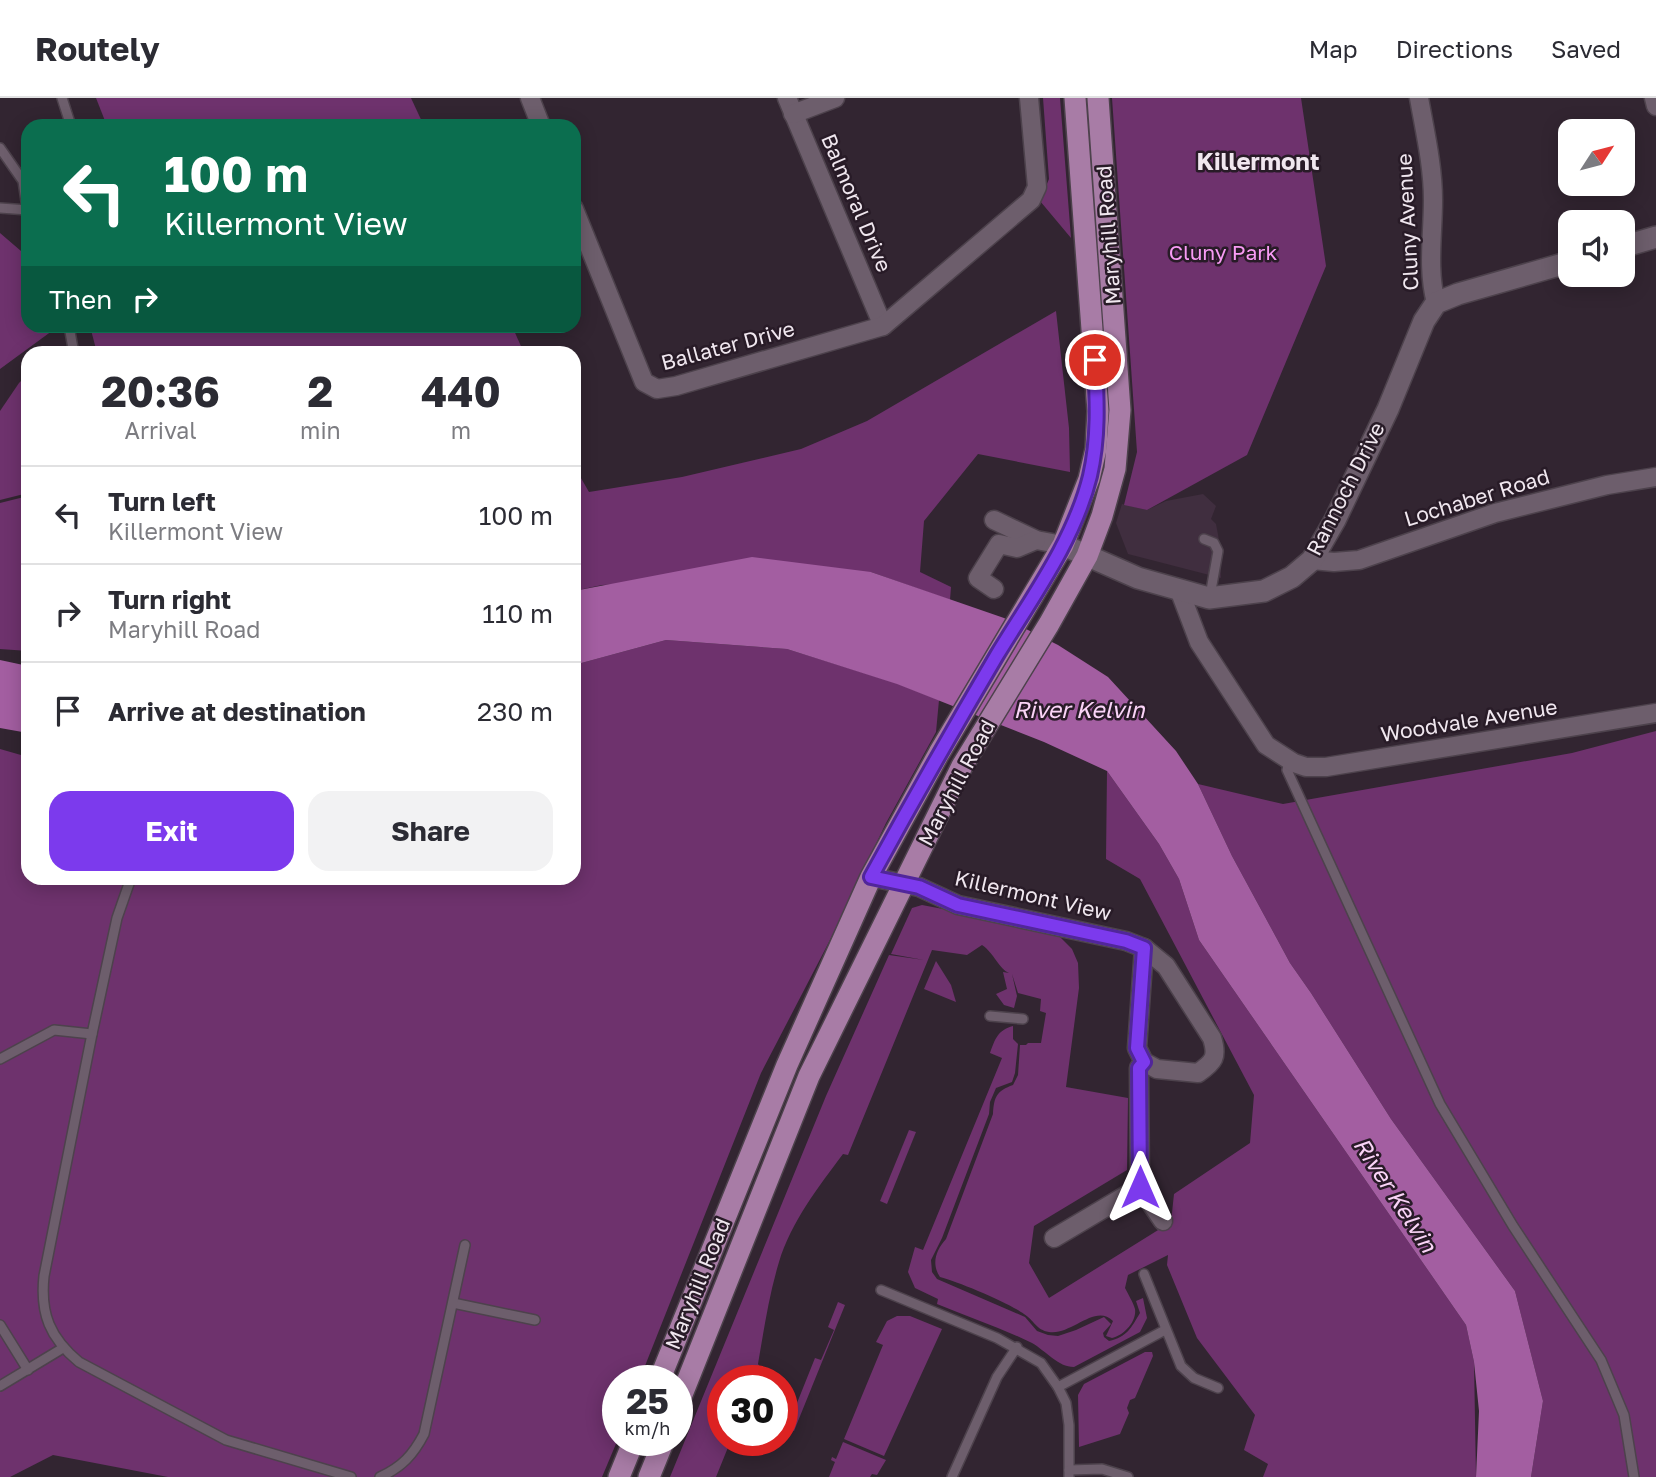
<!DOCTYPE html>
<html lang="en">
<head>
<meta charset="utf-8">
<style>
	:root { --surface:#fff; --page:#f2f2f3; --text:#2b2b33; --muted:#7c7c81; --line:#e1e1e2; --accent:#7c3aed }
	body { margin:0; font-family:"Golos Text",sans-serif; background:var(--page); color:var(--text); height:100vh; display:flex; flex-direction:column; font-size:26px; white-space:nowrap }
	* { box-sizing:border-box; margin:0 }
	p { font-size:23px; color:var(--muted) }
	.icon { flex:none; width:38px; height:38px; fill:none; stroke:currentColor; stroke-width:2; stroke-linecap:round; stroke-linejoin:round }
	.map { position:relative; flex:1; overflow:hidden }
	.drawer { position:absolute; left:21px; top:248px; width:560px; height:539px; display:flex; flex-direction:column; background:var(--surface); border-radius:21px; box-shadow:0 4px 18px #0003 }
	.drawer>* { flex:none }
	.guide { position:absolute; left:21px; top:21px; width:560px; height:214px; border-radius:21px; box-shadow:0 4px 18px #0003; background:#0b6e4f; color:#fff; overflow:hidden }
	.needle { width:46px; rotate:54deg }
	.fabs { position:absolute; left:1558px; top:21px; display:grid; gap:14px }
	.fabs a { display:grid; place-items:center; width:77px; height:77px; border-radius:14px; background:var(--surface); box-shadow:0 4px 18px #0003; font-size:35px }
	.speed { position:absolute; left:602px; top:1267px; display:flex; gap:14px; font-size:35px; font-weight:700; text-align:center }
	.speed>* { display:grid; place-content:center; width:91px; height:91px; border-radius:50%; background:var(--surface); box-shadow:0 4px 18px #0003; line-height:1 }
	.speed small { font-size:18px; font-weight:400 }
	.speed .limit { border:10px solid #d22; background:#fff; color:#111 }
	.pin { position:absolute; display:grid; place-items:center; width:60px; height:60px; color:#fff; margin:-30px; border:4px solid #fff; border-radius:50%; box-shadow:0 2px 7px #0007 }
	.me { position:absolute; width:77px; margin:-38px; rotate:0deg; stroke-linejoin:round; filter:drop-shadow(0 0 5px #0008) }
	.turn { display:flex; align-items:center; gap:24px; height:147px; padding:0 28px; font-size:32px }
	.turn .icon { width:91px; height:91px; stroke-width:2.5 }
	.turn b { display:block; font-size:49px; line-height:60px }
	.then { display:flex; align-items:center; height:66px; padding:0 28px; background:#0003; gap:14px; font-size:26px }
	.eta { display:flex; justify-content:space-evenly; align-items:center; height:119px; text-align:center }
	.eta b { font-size:42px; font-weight:700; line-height:49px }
	.action { display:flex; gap:14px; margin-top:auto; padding:14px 28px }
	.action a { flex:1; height:80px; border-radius:21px; background:var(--accent); color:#fff; font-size:28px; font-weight:700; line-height:80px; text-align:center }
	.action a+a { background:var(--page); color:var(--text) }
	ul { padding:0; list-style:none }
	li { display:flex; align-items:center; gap:21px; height:98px; padding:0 28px; border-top:2px solid var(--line) }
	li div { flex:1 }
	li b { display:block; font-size:26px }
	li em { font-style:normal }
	header { display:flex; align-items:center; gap:42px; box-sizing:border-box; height:98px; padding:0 35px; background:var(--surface); border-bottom:2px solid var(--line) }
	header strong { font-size:33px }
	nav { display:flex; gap:38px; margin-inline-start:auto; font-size:24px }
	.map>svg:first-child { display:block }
</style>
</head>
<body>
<header>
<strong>Routely</strong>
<nav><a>Map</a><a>Directions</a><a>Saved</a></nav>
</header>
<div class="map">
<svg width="1656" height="1379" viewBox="0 0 1656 1379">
	<rect width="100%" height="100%" fill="#322531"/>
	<path fill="#402e3f" d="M1203,396L1216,408L1211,421L1216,426L1219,442L1221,480L1128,456L1116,425L1122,406L1147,412L1166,403Z"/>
	<g fill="#6e326d">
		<path d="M96,0H411L424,28H107Z"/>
		<path d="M1043,0H1060L1071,140L1040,103L1049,81Z"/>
		<path d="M1112,0H1301L1326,168L1247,357L1147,412L1124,407L1137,354Z"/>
		<path d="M0,135L28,159V228H56V230L0,271Z"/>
		<path d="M1056,213L1069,330L1070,374L978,356L924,423L920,474L951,489L950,502L871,474L602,487L574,493V368L589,394L682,379L801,351L867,323Z"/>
		<path d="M90,228H512L524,255H97Z"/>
		<path d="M28,276V395L0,402V313L19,285Z"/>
		<path d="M28,398V553L0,551V405Z"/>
		<path d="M666,542L787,551L896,585L939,602L936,634L886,725L830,842L761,975L639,1283H618V1341L602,1379H168L53,1357L10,1379H0V651L28,659V780H574V567Z"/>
		<path d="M1656,633V1379H1531L1543,1303L1515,1193L1391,1021L1311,895L1290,865L1232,758L1198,686L1283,706L1572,655Z"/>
		<path d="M1107,673L1159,746L1179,781L1199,842L1466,1227L1474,1264L1476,1379H1263L1268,1366L1244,1352L1255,1317L1197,1240L1167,1167L1168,1157L1128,1177L1125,1190C1128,1196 1133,1204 1135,1211C1137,1224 1123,1238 1112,1240L1106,1238L1113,1223C1095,1205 1071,1238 1049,1234C1036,1232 1034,1222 1024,1216C1009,1205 959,1184 940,1179C931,1166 936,1152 946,1141L993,1016C994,998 997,993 1013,987L1018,977L1020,947H1026L1028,945H1041L1046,915L1040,913L1041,901L1018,895L1012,876L1017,898L1014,910L1004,907L996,896L1007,891L1003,874L1009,875C999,871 994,855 982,847L967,857L932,852L848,1057L843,1056C819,1088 791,1124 779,1164C769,1197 764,1231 758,1266L760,1269L755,1283H723V1342H731L716,1379H670L826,998L889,857L924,862L891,856L912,810L922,807L1053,832L1072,851L1078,865L1079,890L1066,989L1128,1000L1127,1072L1034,1128L1029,1165L1049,1200L1171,1124L1174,1096L1250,1045L1254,997L1140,781L1106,761Z"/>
		<path d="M936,863L951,887L956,904L924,891Z"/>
		<path d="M1013,928V941L1018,946L1015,975L1012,984L996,990L990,1004L989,1016L942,1140L931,1162L932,1174L937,1181L1025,1219L1037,1233L1048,1237L1058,1238L1076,1232L1104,1219L1111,1226L1103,1235L1104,1239L1109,1243C1127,1239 1131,1230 1140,1215L1136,1203L1143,1200L1147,1220L1140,1234L1074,1269C1058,1269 1046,1253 1032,1245C1002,1230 968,1219 937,1206L938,1201L915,1190L908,1174L915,1149L923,1152L1002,960L990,955C995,941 998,932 1013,928Z"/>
		<path d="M909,1032L916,1034L887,1106L880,1103Z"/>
		<path d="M838,1204L845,1207L794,1333L787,1330L815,1260L821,1262L834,1232L828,1229Z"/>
		<path d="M897,1218H910L942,1231L884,1358L844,1341L883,1247L876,1244L887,1223Z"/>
		<path d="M1145,1254H1152L1153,1258L1135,1300L1130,1302L1127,1310L1129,1315L1120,1336L1079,1349L1078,1297L1084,1286Z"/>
		<path d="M843,1344L886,1362L877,1377L872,1376L870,1379H829L835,1364L831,1362L832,1359L836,1361Z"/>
	</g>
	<g fill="#a35ea1">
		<path d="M752,459L871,474L1004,520L1058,547L1108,579L1176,653L1198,686L1232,758L1290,865L1311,895L1391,1021L1515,1193L1543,1303L1531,1379H1476L1479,1313L1474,1264L1466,1227L1199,842L1179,781L1159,746L1107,673L1044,644L897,586L787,551L666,542L574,567V493Z"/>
		<path d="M0,562L28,568V635L0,630Z"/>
	</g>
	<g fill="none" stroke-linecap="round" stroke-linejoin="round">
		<defs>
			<g id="lane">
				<path d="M62,0L71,28"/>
				<path d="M0,50L23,83L28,117"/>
				<path d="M0,110L28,112"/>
				<path d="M69,228L74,256"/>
				<path d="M1204,441L1214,445L1218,453L1210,498"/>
				<path d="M1289,663L1287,672L1440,1006L1513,1128L1601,1262L1624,1317L1634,1379"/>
				<path d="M131,780L117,820L92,936L44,1178C40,1216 50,1240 79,1264L226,1342L351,1379"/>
				<path d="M990,918L1023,921"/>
				<path d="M0,961L54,932L92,936"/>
				<path d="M1144,1176L1181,1268L1194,1280L1218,1290"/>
				<path d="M881,1192L997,1240L1041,1265L1058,1289L1066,1305L1069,1327V1379"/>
				<path d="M453,1205L535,1222"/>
				<path d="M0,1227L28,1272"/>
				<path d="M0,1288L63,1250"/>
				<path d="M1058,1289L1165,1232"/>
				<path d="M1069,1372L1102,1371L1128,1379"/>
				<path d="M380,1379C402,1369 413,1357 424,1336L465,1147"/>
				<path d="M952,1379L997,1279L1017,1249"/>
			</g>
			<g id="street">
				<path d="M530,0L541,28"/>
				<path d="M787,0L883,228"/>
				<path d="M1419,0C1425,34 1433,68 1433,102C1433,137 1427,171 1436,205"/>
				<path d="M1654,0L1656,8"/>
				<path d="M793,16L835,0"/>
				<path d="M574,111L644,284L657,291L676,288L883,228L1031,102L1037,89L1029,0"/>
				<path d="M994,422L1036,442L1063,447"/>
				<path d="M1312,462L1334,464L1359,462L1495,415L1607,387L1656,379"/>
				<path d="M994,491L978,480L999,446L1017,450L1036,442"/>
				<path d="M1180,494L1199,544L1266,647L1294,665L1306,669H1326L1656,615"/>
				<path d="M871,779L919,789L958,807L1126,843L1144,850L1137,950L1144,964L1139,970L1140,1089L1054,1140"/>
				<path d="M1144,850L1166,868L1212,940C1218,959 1214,964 1198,975L1157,971L1144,964"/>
				<path d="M1140,1089L1163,1123"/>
			</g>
			<g id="secondary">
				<path d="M1622,149L1656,139"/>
				<path d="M1063,447L1138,480L1209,500L1264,493L1292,479L1312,462L1335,422L1388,311L1424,223L1436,205L1458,196L1570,164"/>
			</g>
			<g id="primary">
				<path d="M659,1283L787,967L871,779L939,655L1063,447L1089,381L1096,351L1098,313L1075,0"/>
				<path d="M677,1309L809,978L962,668L1049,526L1087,458L1102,418L1115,371L1120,312L1098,0"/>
				<path d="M619,1379L634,1342"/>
				<path d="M649,1379L664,1342"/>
			</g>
		</defs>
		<use href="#lane" stroke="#4d424c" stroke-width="12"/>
		<use href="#street" stroke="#4d424c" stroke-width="21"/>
		<use href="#secondary" stroke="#4d424c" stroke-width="24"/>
		<use href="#primary" stroke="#4d424c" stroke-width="24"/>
		<use href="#lane" stroke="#6d5e6c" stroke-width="9"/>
		<use href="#street" stroke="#6d5e6c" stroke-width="18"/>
		<use href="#secondary" stroke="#6d5e6c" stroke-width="21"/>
		<use href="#primary" stroke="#a87ca6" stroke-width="21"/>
	</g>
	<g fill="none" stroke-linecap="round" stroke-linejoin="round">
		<defs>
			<path id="route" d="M1095,262C1097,302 1099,339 1090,378C1074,443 1031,501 997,557C954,630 912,704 871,779L919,789L958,807L1126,843L1144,850L1137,950L1144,964L1139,970L1140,1089"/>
		</defs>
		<use href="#route" stroke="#51269a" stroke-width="18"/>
		<use href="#route" stroke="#7c3aed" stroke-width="12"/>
	</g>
	<g text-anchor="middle" stroke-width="5" stroke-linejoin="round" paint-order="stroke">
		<g font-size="21" fill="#f0e7ef" stroke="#281b27">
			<text transform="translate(856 105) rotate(67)" y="7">Balmoral Drive</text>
			<text transform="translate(1408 124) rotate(-93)" y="7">Cluny Avenue</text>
			<text transform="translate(1109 137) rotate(-94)" y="7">Maryhill Road</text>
			<text transform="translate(728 248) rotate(-15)" y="7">Ballater Drive</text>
			<text transform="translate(1346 391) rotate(-63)" y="7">Rannoch Drive</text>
			<text transform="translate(1477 400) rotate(-17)" y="7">Lochaber Road</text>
			<text transform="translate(1469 623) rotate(-9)" y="7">Woodvale Avenue</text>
			<text transform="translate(957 685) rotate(-62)" y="7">Maryhill Road</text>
			<text transform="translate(1033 798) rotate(13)" y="7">Killermont View</text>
			<text transform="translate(698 1186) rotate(-68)" y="7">Maryhill Road</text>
		</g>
		<g font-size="21" fill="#f99bf5" stroke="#281b27">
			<text x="1223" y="162">Cluny Park</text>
		</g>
		<g font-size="23" font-style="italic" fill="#fad4f7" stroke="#281b27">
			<text x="1079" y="620">River Kelvin</text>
			<text transform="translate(1395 1097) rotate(57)" y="8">River Kelvin</text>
		</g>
		<g font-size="24" font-weight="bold" fill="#f0e7ef" stroke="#281b27">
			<text x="1258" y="72">Killermont</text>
		</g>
	</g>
</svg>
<div class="fabs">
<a><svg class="needle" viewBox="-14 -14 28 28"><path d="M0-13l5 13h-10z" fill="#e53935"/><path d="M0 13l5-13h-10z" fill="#7c7c81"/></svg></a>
<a><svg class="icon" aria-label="sound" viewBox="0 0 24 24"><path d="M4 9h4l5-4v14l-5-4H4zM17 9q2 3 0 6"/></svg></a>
</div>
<div class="speed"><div>25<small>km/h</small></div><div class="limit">30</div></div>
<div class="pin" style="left:1095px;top:262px;background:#d93025"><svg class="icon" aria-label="arrive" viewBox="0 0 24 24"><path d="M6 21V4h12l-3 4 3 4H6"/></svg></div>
<svg class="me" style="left:1140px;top:1089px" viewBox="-20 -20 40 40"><path d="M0-17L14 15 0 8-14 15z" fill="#7c3aed" stroke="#fff" stroke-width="4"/></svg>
<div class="guide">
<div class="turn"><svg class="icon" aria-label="left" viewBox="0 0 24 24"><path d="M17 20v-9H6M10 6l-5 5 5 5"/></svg><div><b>100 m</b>Killermont View</div></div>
<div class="then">Then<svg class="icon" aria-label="right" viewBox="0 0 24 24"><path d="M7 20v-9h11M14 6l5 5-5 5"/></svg></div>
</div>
<section class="drawer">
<div class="eta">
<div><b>20:36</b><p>Arrival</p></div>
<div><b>2</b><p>min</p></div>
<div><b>440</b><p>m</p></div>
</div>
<ul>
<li><svg class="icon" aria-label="left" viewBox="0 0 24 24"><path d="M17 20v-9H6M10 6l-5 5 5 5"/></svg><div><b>Turn left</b><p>Killermont View</p></div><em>100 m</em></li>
<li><svg class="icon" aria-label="right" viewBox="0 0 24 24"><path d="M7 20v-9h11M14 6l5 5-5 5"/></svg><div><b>Turn right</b><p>Maryhill Road</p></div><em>110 m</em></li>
<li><svg class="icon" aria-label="arrive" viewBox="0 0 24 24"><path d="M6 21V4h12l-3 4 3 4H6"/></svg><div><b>Arrive at destination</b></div><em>230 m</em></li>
</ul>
<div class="action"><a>Exit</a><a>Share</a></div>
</section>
</div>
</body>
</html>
